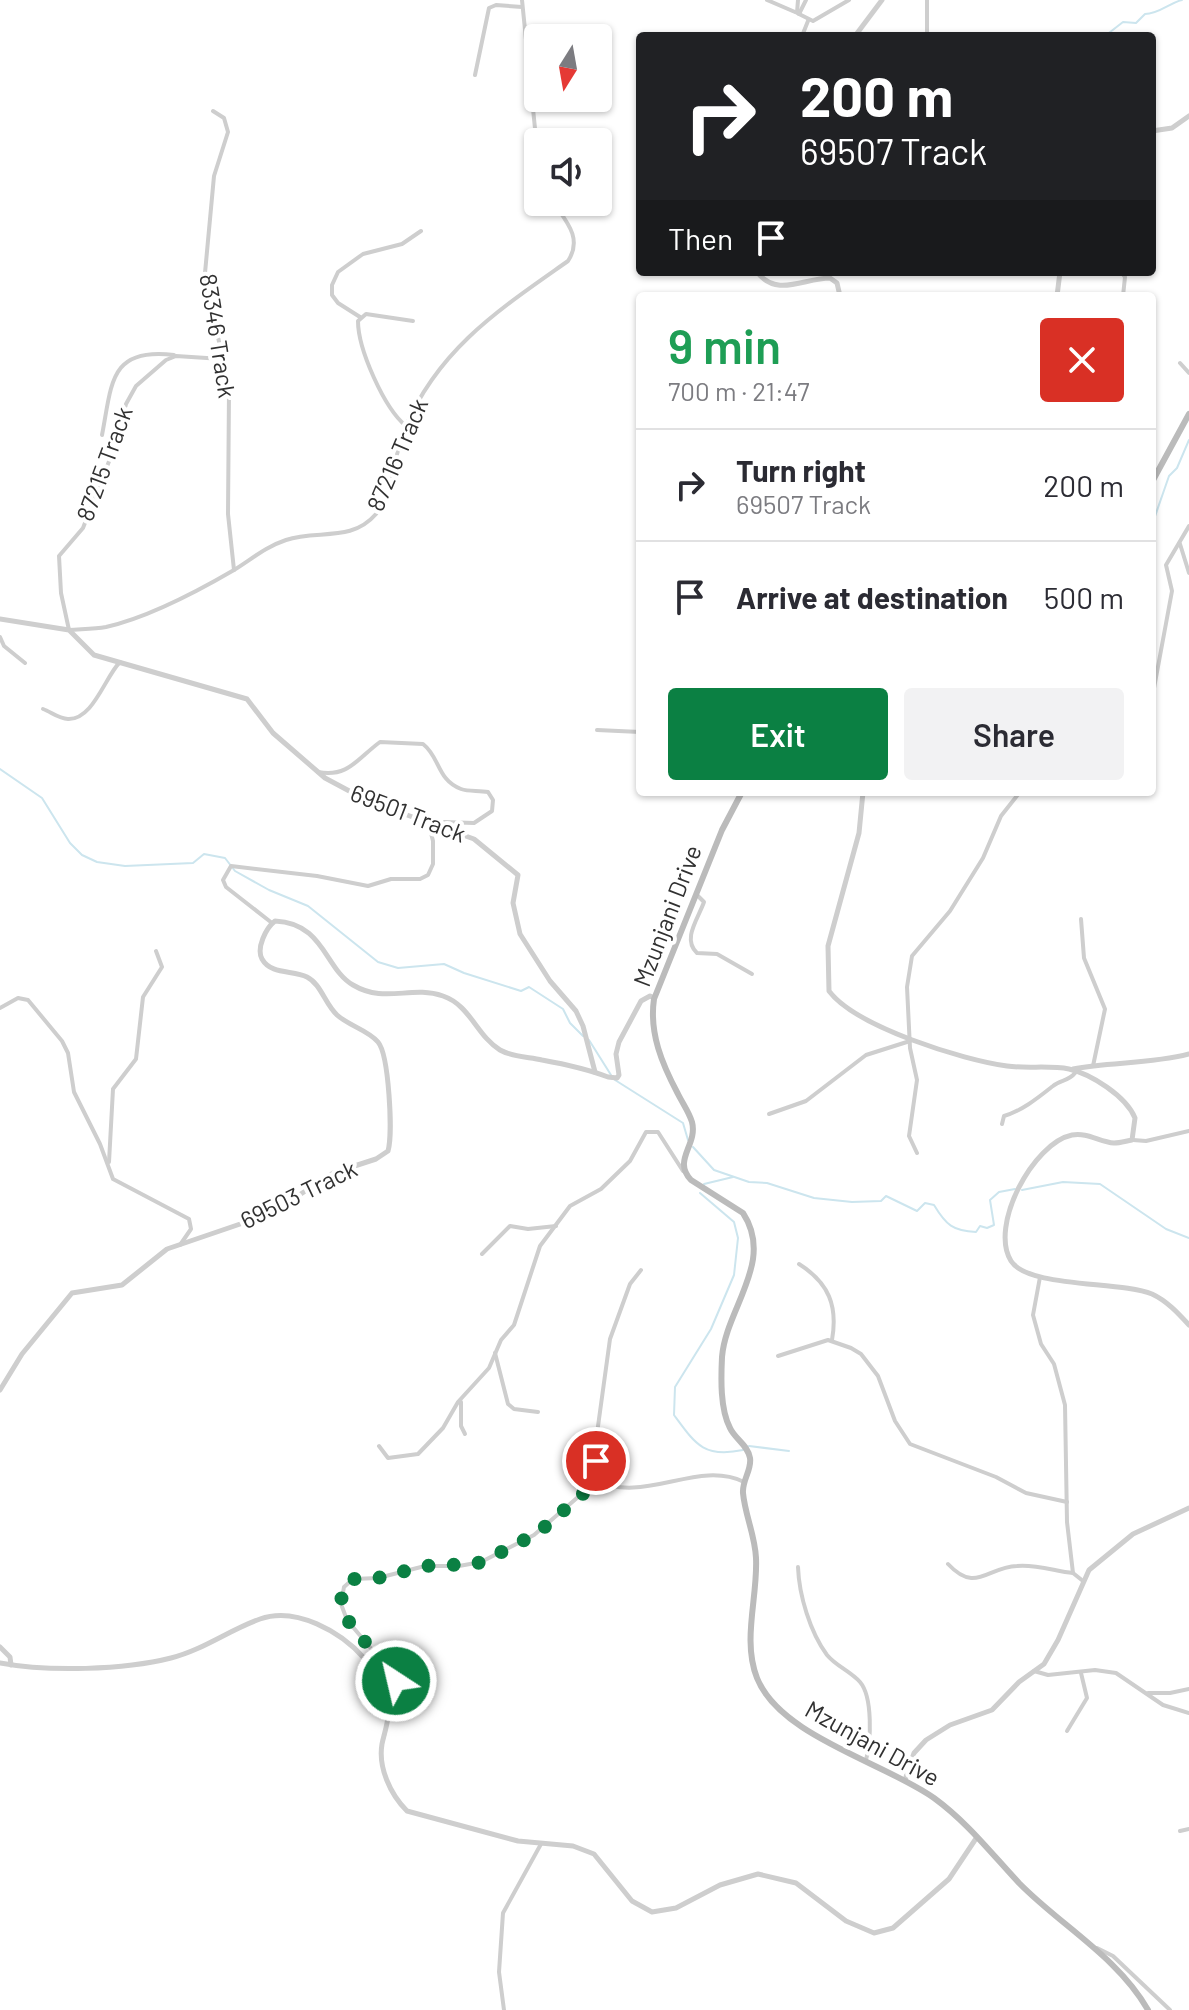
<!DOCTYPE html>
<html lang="en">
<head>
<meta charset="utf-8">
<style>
	:root { --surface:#fff; --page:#f2f2f3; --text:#2b2b33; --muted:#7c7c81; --line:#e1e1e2; --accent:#0b8043 }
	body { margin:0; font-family:Barlow,sans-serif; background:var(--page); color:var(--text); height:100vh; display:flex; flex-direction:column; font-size:30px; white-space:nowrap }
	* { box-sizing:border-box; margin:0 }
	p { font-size:26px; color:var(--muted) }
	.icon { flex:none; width:44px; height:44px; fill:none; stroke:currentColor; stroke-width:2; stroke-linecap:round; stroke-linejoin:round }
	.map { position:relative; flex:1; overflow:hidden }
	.details { position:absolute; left:636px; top:292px; width:520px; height:504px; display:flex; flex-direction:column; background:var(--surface); border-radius:8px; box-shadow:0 2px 6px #0004 }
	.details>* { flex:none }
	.banner { position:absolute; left:636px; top:32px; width:520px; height:244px; border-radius:8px; box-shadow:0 2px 6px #0004; background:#202124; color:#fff; overflow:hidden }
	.needle { width:52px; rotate:191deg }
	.controls { position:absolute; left:524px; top:24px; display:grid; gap:16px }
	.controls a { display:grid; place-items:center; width:88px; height:88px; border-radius:8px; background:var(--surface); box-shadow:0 2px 6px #0004; font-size:40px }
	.pin { position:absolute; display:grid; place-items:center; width:68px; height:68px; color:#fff; margin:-34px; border:4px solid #fff; border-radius:50%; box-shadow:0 2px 8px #0007 }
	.me { position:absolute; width:88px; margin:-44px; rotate:325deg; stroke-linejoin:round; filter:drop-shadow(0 0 6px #0008) }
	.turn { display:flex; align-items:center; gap:28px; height:168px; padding:0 32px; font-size:36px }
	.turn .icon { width:104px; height:104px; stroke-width:2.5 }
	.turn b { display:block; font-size:56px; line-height:68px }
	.then { display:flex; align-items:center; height:76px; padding:0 32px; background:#0003; gap:16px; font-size:30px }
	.round { display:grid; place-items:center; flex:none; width:84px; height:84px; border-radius:8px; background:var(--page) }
	.summary { display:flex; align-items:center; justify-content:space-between; height:136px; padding:0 32px }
	h1 { font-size:48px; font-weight:600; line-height:60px; color:#1e9e55 }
	.cta { display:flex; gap:16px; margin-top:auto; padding:16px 32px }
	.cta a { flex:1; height:92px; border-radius:8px; background:var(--accent); color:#fff; font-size:32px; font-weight:600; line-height:92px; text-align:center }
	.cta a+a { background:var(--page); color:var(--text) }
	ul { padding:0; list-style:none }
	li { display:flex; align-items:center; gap:24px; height:112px; padding:0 32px; border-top:2px solid var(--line) }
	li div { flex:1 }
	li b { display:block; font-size:30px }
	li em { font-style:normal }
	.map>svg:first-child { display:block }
</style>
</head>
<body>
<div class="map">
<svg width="1189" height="2010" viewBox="0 0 1189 2010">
	<rect width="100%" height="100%" fill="#fff"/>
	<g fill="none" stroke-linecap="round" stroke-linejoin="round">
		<g stroke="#cce5ee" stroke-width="2">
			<path d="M1105,36L1123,22L1136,23L1145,14C1159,14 1169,3 1182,0"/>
			<path d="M1152,525L1169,476L1177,468L1189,440"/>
			<path d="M0,769L42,798L70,843L82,855L97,862L125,866L193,863L204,854L225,858L235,871L269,890L308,906L378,962L398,968L444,964L464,973L521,991L529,987L563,1009L570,1023L583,1036"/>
			<path d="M589,1040L611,1075"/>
			<path d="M615,1080L683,1123L688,1140"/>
			<path d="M693,1147L714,1170L749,1182L767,1183L814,1198L852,1202L881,1201L886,1196L917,1211L925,1203L934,1205C946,1225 953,1231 976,1232L980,1226L987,1228L994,1225L990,1200L999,1192L1015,1189"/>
			<path d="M704,1184L733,1177"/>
			<path d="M1022,1190L1063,1182L1100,1184L1166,1229L1189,1238"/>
			<path d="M700,1193L734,1222L738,1238L734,1275L711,1329L675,1387L674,1415C696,1445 704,1458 743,1450"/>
			<path d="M749,1446L789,1451"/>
		</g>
		<g stroke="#cecece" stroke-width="4">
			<path d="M522,0L538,158"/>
			<path d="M767,0L795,12"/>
			<path d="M927,0V36"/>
			<path d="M797,13L798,0"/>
			<path d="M799,14L813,21L849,0"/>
			<path d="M799,14L806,0"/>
			<path d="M802,36L808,21"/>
			<path d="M475,75L489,8L496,5L522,7"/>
			<path d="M213,111L224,118L228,132L214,176L205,273L229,391L228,514L234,570"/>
			<path d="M1121,272L1125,277L1123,296"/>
			<path d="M360,317L338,303L332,295V285L338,272L363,254L402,244L421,231"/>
			<path d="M222,359L176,356L166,360L136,386L126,404L115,446L83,528L59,556L61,593L69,630C81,629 94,629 106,627C146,618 198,591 234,570C252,559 265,547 286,540C317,529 351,543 376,514C389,499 396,450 405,428C439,348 500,309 568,261C583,238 566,221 553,202"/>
			<path d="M1180,363L1189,373"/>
			<path d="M406,426C384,408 358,349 358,321L366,314L413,321"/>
			<path d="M102,435C112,384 109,347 174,355"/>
			<path d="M1180,544L1189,573"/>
			<path d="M0,637L4,646L25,663"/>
			<path d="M1152,699L1172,591L1166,565L1189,526"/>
			<path d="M43,709C51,712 59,719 68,719C93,720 105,677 120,662"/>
			<path d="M597,730L640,732"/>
			<path d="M318,772C348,778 358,758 380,742L423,744C440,757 437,780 461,789C469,792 479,790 488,792L493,800L492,811L474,823L444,822L436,825"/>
			<path d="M696,894L704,902C698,919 682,939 697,953L717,954L752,974"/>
			<path d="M1081,919L1084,958L1105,1009L1093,1066"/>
			<path d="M272,923L226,887L223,880L231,866L317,876L368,886L391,879H420L428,875L433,864V841L429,825"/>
			<path d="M0,1008L18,998L28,1000L62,1041L68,1053L74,1092L100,1144L113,1179L189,1219L191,1229L180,1245"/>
			<path d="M769,1114L806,1101L866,1055L910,1041"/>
			<path d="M1002,1124L1004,1116C1022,1111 1039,1097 1053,1086C1060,1080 1069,1081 1075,1073"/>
			<path d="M1133,1140L1146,1141L1189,1131"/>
			<path d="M917,1153L909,1136L917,1080L910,1048L907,987L912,956L950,911L983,858L1001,816L1020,792"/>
			<path d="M109,1162L113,1089L136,1059L143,997L162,967L156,951"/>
			<path d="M482,1254L510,1226L528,1229L556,1226"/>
			<path d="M799,1264C829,1283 838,1306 832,1340"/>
			<path d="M1040,1277L1033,1315L1041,1344L1054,1364L1065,1405L1067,1522L1073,1573L1083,1581"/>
			<path d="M495,1353L508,1404L514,1409L538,1412"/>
			<path d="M778,1356L828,1340L851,1348L861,1354L878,1376L895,1421L910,1444L996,1477L1026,1493L1067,1502"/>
			<path d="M461,1402V1426L465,1434"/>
			<path d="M379,1446L388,1458L418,1454L443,1428L458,1402L489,1368L501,1340L514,1325L540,1246L570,1206L601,1189L630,1161L646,1132H658L683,1171"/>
			<path d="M595,1480C644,1505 697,1459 744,1482"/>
			<path d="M948,1564C976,1594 987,1567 1017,1566C1035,1564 1055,1571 1073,1573"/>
			<path d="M798,1567C799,1595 810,1632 827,1655C836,1666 850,1671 860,1682C873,1697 871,1742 866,1760"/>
			<path d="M1034,1671L1048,1675L1095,1670L1116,1673L1163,1705L1189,1713"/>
			<path d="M1148,1693H1170L1189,1689"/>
			<path d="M388,1703L395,1686V1677L347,1620L341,1604L344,1587L353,1579L378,1578L425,1566H459L481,1562L534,1535L592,1485L598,1470L595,1448L610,1339L630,1284L641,1270"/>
			<path d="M1067,1731L1087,1698L1081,1673"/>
			<path d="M1180,1831L1189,1829"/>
			<path d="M1097,1948L1113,1956L1170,2010"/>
			<path d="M504,2010L499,1972L503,1913L541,1844"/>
		</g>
		<g stroke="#cecece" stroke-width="5">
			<path d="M855,36L882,0"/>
			<path d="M1152,131L1172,128L1189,116"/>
			<path d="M757,272C777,298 804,278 830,278L837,283L840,296"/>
			<path d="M1057,296L1060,272"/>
			<path d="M0,619L69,630L94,655L247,699L273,733L325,778L368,801L474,839L518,875L513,903L520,934L550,981L576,1011L583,1026L595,1072"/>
			<path d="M863,792L859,833L828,946L829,991C856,1027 963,1060 1007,1066C1027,1069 1049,1065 1069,1069C1091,1074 1126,1096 1135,1118L1132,1140C1126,1141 1120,1143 1114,1143C1100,1142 1087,1132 1072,1135C1033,1143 989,1226 1011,1261C1028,1288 1120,1281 1152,1294C1167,1301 1178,1313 1189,1325"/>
			<path d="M1073,1069C1111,1062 1151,1064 1189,1054"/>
			<path d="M0,1390L22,1354L72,1293L122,1285L167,1249L249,1221L287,1203L333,1173L376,1159L388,1151C393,1134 389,1055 378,1042C368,1030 349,1026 337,1015C325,1004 321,984 307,977C293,970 271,975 262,959C256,948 266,928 275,921C324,923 325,969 353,985C385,1004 411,985 443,996C470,1005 477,1036 500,1050C512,1057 528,1057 542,1060C564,1064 587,1069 608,1077L617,1078L619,1075L616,1054L619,1042L641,1001L650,996L654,998"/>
			<path d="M0,1647L10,1657L11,1665"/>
			<path d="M0,1663C48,1672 124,1670 171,1658C203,1650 229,1630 260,1619C296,1606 341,1632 364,1658C376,1673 388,1694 388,1714C388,1724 384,1734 382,1744C378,1767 390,1794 407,1811L518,1841L573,1846L594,1854L632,1901L652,1912L676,1908L720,1885L758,1874L796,1883L846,1921L874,1933L893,1928L949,1879L977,1837"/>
			<path d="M905,1780L914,1753L926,1740L950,1725L992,1710L1019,1682L1044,1664L1058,1640L1089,1570L1133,1534L1189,1508"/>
		</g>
		<g stroke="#bbb" stroke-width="6">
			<path d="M1152,482L1189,414"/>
			<path d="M742,792L722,830L654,999C649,1033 662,1064 678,1094C683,1104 689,1112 692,1122C698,1145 672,1160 691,1180L743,1213C775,1262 726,1308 722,1357C721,1378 720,1409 730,1428C735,1439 748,1445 750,1458C752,1470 742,1480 743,1493C745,1515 755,1535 756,1558C758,1597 742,1640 757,1678C780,1736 883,1762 934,1798C967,1822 991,1853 1019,1883C1060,1925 1118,1957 1148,2010"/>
		</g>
	</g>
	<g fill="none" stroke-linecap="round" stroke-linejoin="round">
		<path stroke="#0b8043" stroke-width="14" stroke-dasharray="0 25.2" d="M396,1681C384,1651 323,1618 347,1583L353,1579L378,1578L425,1566L476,1564L514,1546L540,1531L585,1492L595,1480L596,1461"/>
	</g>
	<g text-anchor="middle" stroke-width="8" stroke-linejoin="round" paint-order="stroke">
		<g font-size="24" fill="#313131" stroke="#fff">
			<text transform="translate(217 336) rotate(81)" y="8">83346 Track</text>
			<text transform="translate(398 455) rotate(-67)" y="8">87216 Track</text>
			<text transform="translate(105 464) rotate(-70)" y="8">87215 Track</text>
			<text transform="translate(408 814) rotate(21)" y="8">69501 Track</text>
			<text transform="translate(668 916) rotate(-69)" y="8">Mzunjani Drive</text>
			<text transform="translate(299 1195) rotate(-26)" y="8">69503 Track</text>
			<text transform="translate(872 1744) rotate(29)" y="8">Mzunjani Drive</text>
		</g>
	</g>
</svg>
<div class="controls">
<a><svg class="needle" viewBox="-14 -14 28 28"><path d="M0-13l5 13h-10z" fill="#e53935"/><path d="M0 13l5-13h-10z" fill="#7c7c81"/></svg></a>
<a><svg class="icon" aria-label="sound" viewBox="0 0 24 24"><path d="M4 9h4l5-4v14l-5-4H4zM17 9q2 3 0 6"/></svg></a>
</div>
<div class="pin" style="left:596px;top:1461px;background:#d93025"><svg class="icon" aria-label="arrive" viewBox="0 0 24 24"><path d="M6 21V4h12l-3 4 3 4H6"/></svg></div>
<svg class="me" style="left:396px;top:1681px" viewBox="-20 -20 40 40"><circle r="17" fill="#0b8043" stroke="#fff" stroke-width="3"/><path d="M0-11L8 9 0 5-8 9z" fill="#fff"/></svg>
<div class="banner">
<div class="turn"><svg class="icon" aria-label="right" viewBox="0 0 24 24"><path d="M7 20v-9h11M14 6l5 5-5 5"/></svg><div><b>200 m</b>69507 Track</div></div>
<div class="then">Then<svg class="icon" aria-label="arrive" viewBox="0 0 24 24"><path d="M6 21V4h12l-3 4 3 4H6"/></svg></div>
</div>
<section class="details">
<div class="summary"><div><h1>9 min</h1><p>700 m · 21:47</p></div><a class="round" style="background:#d93025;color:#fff"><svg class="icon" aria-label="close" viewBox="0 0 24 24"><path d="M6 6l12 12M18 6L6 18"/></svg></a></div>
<ul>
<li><svg class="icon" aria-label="right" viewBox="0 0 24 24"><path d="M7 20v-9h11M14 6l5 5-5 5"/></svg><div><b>Turn right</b><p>69507 Track</p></div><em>200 m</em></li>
<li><svg class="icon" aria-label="arrive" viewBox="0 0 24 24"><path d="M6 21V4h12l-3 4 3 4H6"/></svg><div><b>Arrive at destination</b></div><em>500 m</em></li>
</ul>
<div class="cta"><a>Exit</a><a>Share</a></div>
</section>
</div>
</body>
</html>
